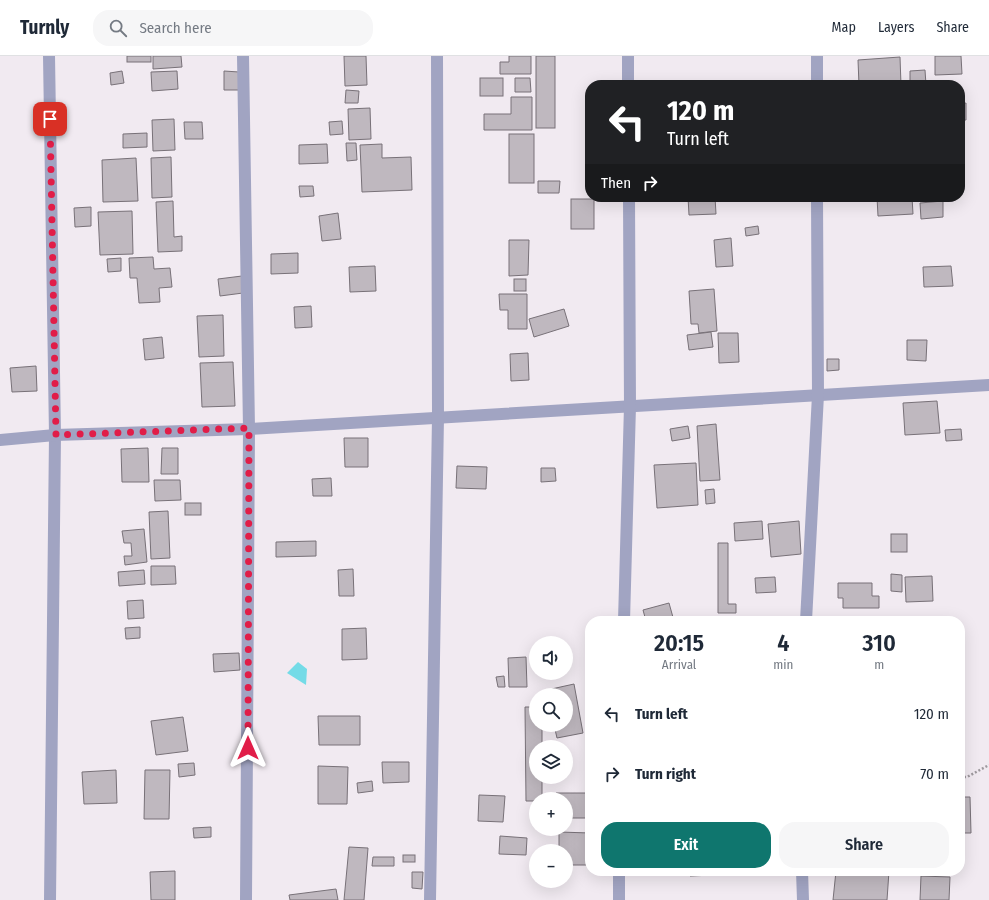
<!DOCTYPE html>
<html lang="en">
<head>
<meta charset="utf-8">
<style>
	:root { --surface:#fff; --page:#f6f6f7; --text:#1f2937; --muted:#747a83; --line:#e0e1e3; --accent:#0f766e }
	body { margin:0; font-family:"Fira Sans Condensed",sans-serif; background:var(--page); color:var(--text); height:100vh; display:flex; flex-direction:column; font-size:15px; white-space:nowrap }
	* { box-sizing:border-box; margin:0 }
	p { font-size:13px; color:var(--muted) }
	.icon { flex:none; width:22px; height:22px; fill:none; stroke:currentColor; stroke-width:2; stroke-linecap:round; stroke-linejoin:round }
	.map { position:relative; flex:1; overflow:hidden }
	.side { position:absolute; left:585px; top:560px; width:380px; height:260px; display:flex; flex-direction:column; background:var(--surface); border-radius:16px; box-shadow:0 4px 16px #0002 }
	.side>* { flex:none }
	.top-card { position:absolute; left:585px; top:24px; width:380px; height:122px; border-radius:16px; box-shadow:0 4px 16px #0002; background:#202124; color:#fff; overflow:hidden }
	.tools { position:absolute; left:529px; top:580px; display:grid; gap:8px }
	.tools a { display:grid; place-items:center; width:44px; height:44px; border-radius:50%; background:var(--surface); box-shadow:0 4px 16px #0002; font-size:20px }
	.pin { position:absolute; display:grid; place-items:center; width:34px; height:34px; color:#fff; margin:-17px; border-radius:8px; box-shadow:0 2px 6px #0006 }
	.me { position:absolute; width:44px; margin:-22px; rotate:0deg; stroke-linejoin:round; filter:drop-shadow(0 0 3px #0008) }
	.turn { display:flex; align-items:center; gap:14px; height:84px; padding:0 16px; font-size:18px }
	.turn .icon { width:52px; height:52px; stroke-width:2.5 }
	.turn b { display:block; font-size:28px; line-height:34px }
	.then { display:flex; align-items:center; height:38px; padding:0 16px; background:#0003; gap:8px; font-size:15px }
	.eta { display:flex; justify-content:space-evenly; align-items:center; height:68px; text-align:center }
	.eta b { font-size:24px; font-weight:600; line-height:28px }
	.cta { display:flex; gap:8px; margin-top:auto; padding:8px 16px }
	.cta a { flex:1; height:46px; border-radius:16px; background:var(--accent); color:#fff; font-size:16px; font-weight:600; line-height:46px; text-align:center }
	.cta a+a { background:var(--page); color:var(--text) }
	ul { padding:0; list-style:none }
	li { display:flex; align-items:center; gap:12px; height:60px; padding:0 16px }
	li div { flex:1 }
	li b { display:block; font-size:15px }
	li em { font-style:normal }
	header { display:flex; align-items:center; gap:24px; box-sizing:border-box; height:56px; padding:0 20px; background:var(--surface); border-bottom:1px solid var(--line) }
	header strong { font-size:19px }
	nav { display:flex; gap:22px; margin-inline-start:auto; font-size:14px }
	.search { width:280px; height:36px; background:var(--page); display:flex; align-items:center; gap:10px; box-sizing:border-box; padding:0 14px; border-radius:16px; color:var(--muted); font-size:15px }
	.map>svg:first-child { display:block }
</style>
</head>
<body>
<header>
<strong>Turnly</strong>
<div class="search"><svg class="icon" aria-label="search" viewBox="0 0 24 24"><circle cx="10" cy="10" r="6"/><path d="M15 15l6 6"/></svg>Search here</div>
<nav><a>Map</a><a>Layers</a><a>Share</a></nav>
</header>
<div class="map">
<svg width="989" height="844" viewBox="0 0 989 844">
	<rect width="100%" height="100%" fill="#f1eaf1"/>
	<path fill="#74dbe7" d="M298,606L307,613L306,629L287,617Z"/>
	<g fill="#bfb8bf" stroke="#787178">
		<rect x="127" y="0" width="24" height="6"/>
		<path d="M153,0H181L182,11L153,13Z"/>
		<path d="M344,0H366L367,29L345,30Z"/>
		<path d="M509,0H531V18H500V6H509Z"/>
		<rect x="536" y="0" width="19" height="72"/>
		<path d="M935,0H961L962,18L935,19Z"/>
		<path d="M900,1L901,29H859L858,4Z"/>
		<path d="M925,14L926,29H910V15Z"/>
		<path d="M122,15L124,27L111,29L110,17Z"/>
		<path d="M177,15L178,33L152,35L151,16Z"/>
		<path d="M224,15L239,16V34H224Z"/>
		<rect x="480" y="22" width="23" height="18"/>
		<path d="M515,22H530L531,36H515Z"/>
		<path d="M346,34L359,35L358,47H345Z"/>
		<path d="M511,41H532V74H484V58H511Z"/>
		<path d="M966,47V64H960V48Z"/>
		<path d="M370,52L371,83L349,84L348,53Z"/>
		<path d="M174,63L175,94L153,95L152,64Z"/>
		<path d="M342,65L343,78L330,79L329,66Z"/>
		<path d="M184,66H202L203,83H185Z"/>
		<path d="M147,77V91L123,92V78Z"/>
		<rect x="509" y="78" width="25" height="49"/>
		<path d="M346,87H356L357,104L347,105Z"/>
		<path d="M327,88L328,107L299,108V89Z"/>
		<path d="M382,88V102L411,101L412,134L362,136L360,89Z"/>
		<path d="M171,101L172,141L152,142L151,102Z"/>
		<path d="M136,102L138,145L103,146L102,104Z"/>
		<path d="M538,125H560L559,137H538Z"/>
		<path d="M299,130H313L314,140L300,141Z"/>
		<path d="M688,141H715L716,158L689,159Z"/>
		<path d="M877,141H912L913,158L878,160Z"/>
		<rect x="571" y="143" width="23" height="30"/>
		<path d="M173,145L174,181L182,180V195L158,196L156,146Z"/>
		<path d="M943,145V161L921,163L920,147Z"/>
		<path d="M91,151V170L75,171L74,152Z"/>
		<path d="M132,155L133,198L100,199L98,156Z"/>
		<path d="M338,157L341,183L322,185L319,160Z"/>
		<path d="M758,170L759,178L746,180L745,172Z"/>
		<path d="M731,182L733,210L716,211L714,184Z"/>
		<path d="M509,184H529L528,219L509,220Z"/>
		<path d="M298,197V217L271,218V198Z"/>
		<path d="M153,201L154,213L170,212L172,231L159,232L160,246L139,247L137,222H130L129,202Z"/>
		<path d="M121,202V215L108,216L107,203Z"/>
		<path d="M375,210L376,235L350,236L349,211Z"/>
		<path d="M951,210L953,230L924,231L923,211Z"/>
		<path d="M242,220L243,237L220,240L218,223Z"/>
		<rect x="514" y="223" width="12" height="12"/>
		<path d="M714,233L717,275L699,277L698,268H691L689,235Z"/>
		<path d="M499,238H527V273H508V254H500Z"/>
		<path d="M311,250L312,271L295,272L294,251Z"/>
		<path d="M564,253L569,270L534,281L529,263Z"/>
		<path d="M223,259L224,300L199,301L197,260Z"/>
		<path d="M711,276L713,291L689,294L687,279Z"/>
		<path d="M718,277H738L739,306L719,307Z"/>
		<path d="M162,281L164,302L145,304L143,283Z"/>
		<path d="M907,284H927L926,305L907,304Z"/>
		<path d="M528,297L529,324L511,325L510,298Z"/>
		<path d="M827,303H839V314L827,315Z"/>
		<path d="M233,306L235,350L202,351L200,307Z"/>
		<path d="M36,310L37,335L12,336L10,312Z"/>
		<path d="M937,345L940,377L905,379L903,347Z"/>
		<path d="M716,368L720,424L700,425L697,370Z"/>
		<path d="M688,370L690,382L672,385L670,373Z"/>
		<path d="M961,373L962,384L946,385L945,374Z"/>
		<path d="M344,382H368V411H345Z"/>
		<path d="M148,392L149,426H122L121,393Z"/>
		<path d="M162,392H178V418H161Z"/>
		<path d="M696,407L698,449L657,452L654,409Z"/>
		<path d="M457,410L487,411L486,433L456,432Z"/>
		<path d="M541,412H555L556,425L541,426Z"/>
		<path d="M331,422L332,440H313L312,423Z"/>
		<path d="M154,424H180L181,444L155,445Z"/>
		<path d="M714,433L715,447L706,448L705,434Z"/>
		<rect x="185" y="447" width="16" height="12"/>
		<path d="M168,455L170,502L151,503L149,456Z"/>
		<path d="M762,465L763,483L735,485L734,467Z"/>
		<path d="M799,465L801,498L771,501L768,468Z"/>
		<path d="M144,473L147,506L125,509L124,500H132L131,487H124L122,475Z"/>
		<rect x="891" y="478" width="16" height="18"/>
		<path d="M316,485V500L276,501V486Z"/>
		<path d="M718,487H728V548H736V557H718Z"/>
		<path d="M151,510H175L176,528L151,529Z"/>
		<path d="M353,513L354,540H339L338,514Z"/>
		<path d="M144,514L145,528L119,530L118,516Z"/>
		<path d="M891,518L902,519V536L891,535Z"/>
		<path d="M932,520L933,545L906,546L905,521Z"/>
		<path d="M775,521L776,536L756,537L755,522Z"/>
		<path d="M838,527H872V540H879V552H843V542H838Z"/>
		<path d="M143,544L144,562L128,563L127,545Z"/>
		<path d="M669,547L674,565H646L643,554Z"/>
		<path d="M140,571V582L126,583L125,572Z"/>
		<path d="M366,572L367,603L342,604V573Z"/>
		<path d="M239,597L240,614L214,616L213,598Z"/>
		<path d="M526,601L527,631H509L508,602Z"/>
		<path d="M504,620L505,631H498L496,621Z"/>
		<path d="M574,628L583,677L557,682L554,669H566V639H548L547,634Z"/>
		<path d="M525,651H536V669H542V691H536V721H542V743H536V745H526Z"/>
		<path d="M318,660H360V689H319Z"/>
		<path d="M183,661L188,695L156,699L151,665Z"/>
		<path d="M382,706H409V726L383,727Z"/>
		<path d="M194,707L195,719L179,721L178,708Z"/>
		<path d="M318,710L348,711L347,748H318Z"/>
		<path d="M116,714L117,747L84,748L82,716Z"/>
		<path d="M145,714H170L169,763H144Z"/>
		<path d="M372,725L373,735L358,737L357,727Z"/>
		<path d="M556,737H589V762H566V743H556Z"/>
		<path d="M479,739L505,740L503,766L478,765Z"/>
		<path d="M960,741H970L971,777H960Z"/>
		<path d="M211,771V781L194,782L193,772Z"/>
		<path d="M559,776L590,777V809H566V795H559Z"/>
		<path d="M500,780L527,782L526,799L499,798Z"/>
		<path d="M349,791L368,792L364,844H344Z"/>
		<rect x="403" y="799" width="12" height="7"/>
		<path d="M373,801H394V810H372Z"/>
		<path d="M175,815V844H151L150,816Z"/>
		<path d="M690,815H712L713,819L690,820Z"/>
		<path d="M836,815H889L887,844H833Z"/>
		<path d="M412,816H423L422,833L412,832Z"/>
		<path d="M921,820L950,821L949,844H920Z"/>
		<path d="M336,833L338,844H290L289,839Z"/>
	</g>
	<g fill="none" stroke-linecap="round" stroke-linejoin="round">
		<path stroke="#9e999e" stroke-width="2.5" stroke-dasharray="2 2" stroke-linecap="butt" d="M960,721H967L989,709"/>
		<g stroke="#a1a4c2" stroke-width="12">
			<path d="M49,0L55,379L50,844"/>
			<path d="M243,0L249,373L246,844"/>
			<path d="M628,0V29"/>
			<path d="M817,0V29"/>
			<path d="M0,384L55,379L249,373L989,329"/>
			<path d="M624,565L630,350L629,141"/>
			<path d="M806,565L818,339L817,141"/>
			<path d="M619,815V844"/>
			<path d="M802,815L803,844"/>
			<path d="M430,844L438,361L437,0"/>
		</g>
	</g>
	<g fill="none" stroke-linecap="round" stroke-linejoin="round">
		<path stroke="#e11d48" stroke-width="7" stroke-dasharray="0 12.6" d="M50,63L56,379L249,372L248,692"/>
	</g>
</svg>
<div class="tools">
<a><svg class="icon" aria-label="sound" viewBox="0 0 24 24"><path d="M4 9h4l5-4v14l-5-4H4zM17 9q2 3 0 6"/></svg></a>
<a><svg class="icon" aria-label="search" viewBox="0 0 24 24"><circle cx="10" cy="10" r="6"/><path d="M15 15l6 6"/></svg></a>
<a><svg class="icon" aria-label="layers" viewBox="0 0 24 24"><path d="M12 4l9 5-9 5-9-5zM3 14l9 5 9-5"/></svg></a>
<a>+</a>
<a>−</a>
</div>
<div class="pin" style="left:50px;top:63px;background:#d93025"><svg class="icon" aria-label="arrive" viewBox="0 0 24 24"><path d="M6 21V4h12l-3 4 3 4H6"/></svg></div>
<svg class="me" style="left:248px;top:692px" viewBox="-20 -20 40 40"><path d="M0-17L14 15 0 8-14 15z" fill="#e11d48" stroke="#fff" stroke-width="4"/></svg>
<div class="top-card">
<div class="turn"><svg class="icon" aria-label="left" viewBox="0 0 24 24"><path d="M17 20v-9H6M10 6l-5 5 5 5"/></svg><div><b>120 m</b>Turn left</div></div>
<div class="then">Then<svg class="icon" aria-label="right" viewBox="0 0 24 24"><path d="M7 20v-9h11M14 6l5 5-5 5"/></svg></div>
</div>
<section class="side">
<div class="eta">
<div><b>20:15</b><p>Arrival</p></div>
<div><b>4</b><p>min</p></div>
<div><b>310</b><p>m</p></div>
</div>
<ul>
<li><svg class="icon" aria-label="left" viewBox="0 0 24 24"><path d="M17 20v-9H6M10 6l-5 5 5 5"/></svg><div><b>Turn left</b></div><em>120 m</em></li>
<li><svg class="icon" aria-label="right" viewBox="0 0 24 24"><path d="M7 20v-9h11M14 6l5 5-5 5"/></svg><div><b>Turn right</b></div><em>70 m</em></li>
</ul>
<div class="cta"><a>Exit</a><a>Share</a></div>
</section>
</div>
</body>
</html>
